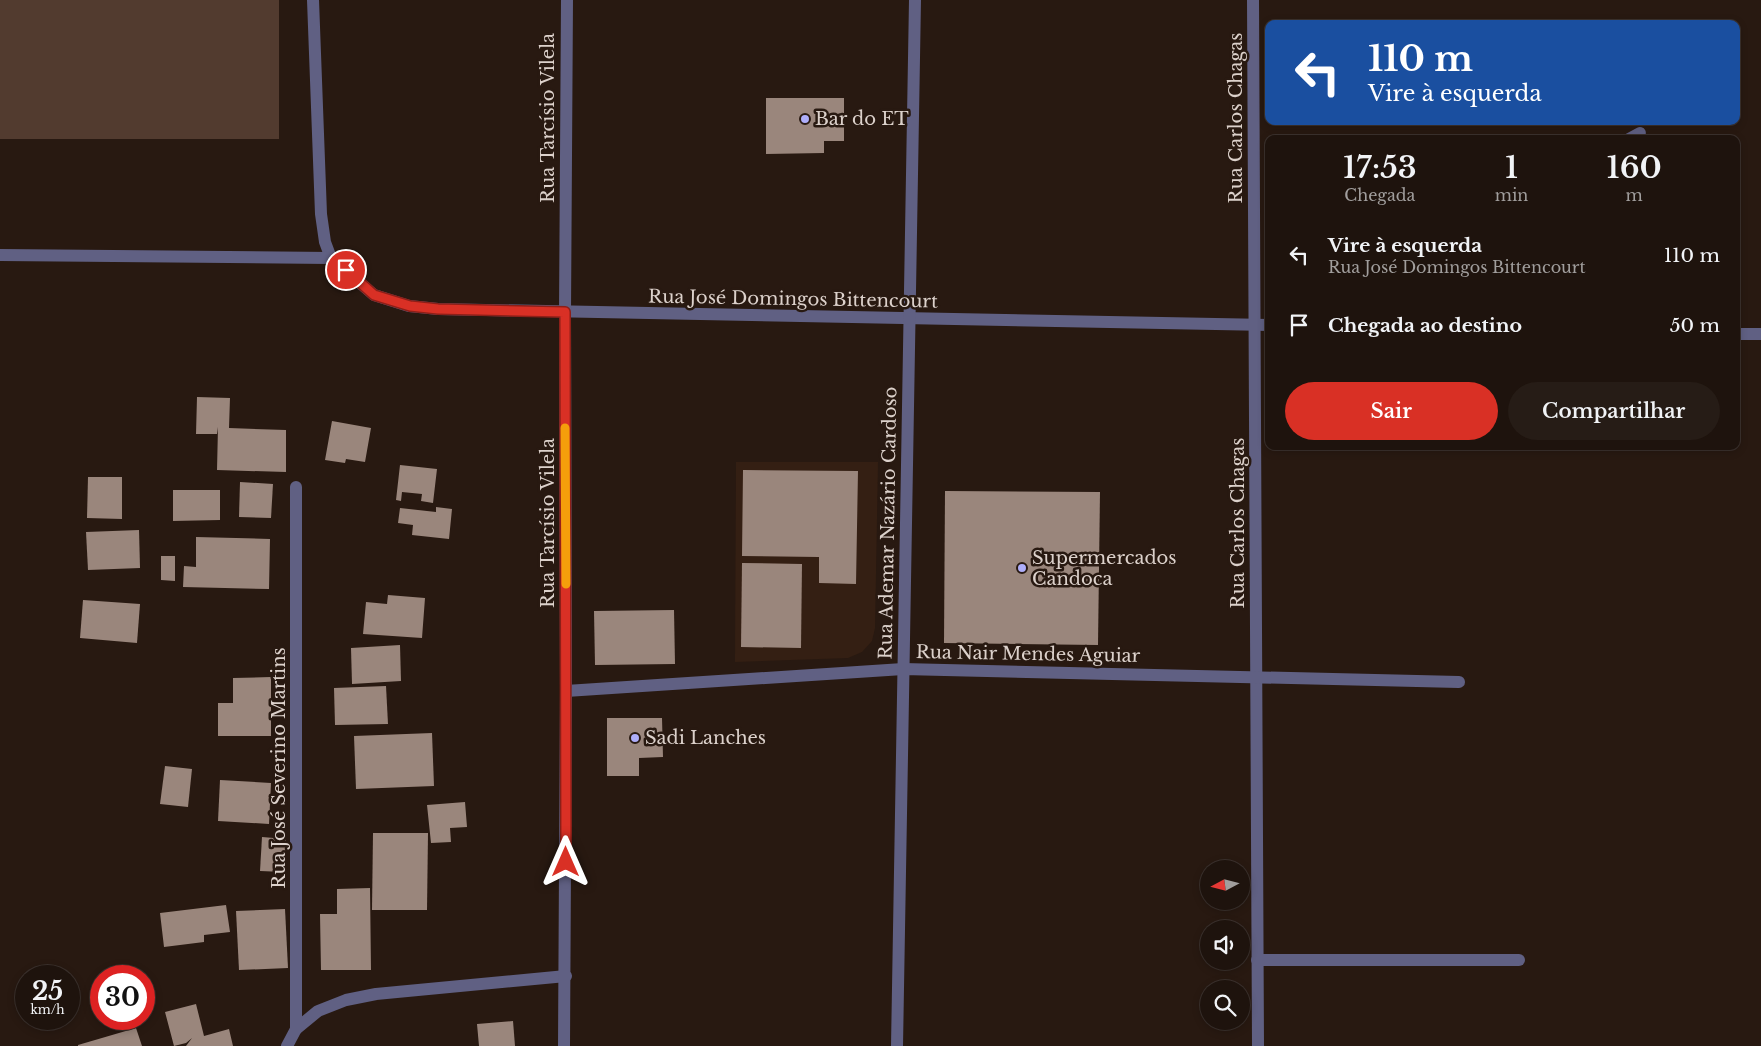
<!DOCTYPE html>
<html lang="pt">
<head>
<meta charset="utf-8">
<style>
	:root { --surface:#1e130d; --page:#261c16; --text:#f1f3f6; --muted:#a19e9d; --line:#3c322e; --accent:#d93025 }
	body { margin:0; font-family:"Libre Baskerville",serif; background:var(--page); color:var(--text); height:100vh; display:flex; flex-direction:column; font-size:19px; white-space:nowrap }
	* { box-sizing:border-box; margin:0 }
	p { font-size:16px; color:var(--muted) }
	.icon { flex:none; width:28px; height:28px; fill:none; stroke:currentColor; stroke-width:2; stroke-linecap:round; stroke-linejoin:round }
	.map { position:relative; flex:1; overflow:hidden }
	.drawer { position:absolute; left:1265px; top:135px; width:475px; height:315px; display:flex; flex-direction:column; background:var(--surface); border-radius:10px; box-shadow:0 2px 8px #0003,0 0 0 1px var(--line) }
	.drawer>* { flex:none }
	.guide { position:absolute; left:1265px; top:20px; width:475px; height:105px; border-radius:10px; box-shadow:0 2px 8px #0003,0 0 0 1px var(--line); background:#1a4fa0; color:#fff; overflow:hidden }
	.needle { width:32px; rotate:263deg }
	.buttons { position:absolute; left:1200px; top:860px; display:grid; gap:10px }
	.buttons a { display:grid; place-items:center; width:50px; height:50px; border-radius:50%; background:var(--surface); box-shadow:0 2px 8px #0003,0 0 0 1px var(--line); font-size:25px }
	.speed { position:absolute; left:15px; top:965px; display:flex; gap:10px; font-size:25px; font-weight:700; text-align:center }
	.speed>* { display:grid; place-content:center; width:65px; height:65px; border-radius:50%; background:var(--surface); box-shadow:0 2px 8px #0003,0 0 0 1px var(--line); line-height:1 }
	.speed small { font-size:12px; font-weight:400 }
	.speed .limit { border:8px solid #d22; background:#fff; color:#111 }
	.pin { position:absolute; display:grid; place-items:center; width:42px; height:42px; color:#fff; margin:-21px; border:2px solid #fff; border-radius:50%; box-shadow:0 1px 5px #0007 }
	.me { position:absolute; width:55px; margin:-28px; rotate:0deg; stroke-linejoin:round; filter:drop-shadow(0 0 4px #0008) }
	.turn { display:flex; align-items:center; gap:18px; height:105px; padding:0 20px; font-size:22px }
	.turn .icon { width:65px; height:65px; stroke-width:2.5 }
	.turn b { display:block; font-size:35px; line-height:42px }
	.eta { display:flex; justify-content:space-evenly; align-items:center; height:85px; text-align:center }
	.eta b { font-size:30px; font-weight:600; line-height:35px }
	.cta { display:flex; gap:10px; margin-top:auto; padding:10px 20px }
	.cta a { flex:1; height:58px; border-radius:30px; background:var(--accent); color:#fff; font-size:20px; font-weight:600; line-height:58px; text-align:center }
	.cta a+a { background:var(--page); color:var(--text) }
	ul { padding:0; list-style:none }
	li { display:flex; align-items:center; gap:15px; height:70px; padding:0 20px }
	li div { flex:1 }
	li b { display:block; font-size:19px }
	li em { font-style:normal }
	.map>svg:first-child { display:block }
</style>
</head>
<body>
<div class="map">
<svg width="1761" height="1046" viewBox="0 0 1761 1046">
	<rect width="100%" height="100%" fill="#281911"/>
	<path fill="#341f13" d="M736,462H878L875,628L872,641L862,652L848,658L735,662Z"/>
	<rect fill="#523b2f" x="0" y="0" width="279" height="139"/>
	<g fill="#9a867c">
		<path d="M766,98H844V141H824V153L766,154Z"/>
		<path d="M197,397L230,398L229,428L286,430V472L217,470L218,427L217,434H196Z"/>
		<path d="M332,421L371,428L365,462L346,459L345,463L325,460Z"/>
		<path d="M400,465L437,469L433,503L421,501L422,494L402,492L401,501L396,500Z"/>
		<path d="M743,470L858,471L856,584L819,583V557L742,556Z"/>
		<path d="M88,477H122V519L87,518Z"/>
		<path d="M240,482L273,484L271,518L239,517Z"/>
		<path d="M173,490H220V520L173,521Z"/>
		<path d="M945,491L1100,492L1098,645L944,643Z"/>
		<path d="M436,507L452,509L449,539L412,535L413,525L398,523L400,508L436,512Z"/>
		<path d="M139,530L140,568L88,570L86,532Z"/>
		<path d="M196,537L270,539L269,589L183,587L184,566L196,567Z"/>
		<path d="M161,556H175V581L161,580Z"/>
		<path d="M742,563L802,564L801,648L741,647Z"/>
		<path d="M388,595L425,598L422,638L363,634L366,602L387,604Z"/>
		<path d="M83,600L140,604L137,643L80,638Z"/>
		<path d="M674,610L675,664L595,665L594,611Z"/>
		<path d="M400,645L401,681L352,684L351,648Z"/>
		<path d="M271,677V736H218V703H233V678Z"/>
		<path d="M386,686L388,724L335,725L334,688Z"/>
		<path d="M607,718H662L663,757L639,758V776H607Z"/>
		<path d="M432,733L434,786L356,789L354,736Z"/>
		<path d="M165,766L192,769L188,807L160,804Z"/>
		<path d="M220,780L271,783L269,824L218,821Z"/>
		<path d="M465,802L467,827L450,828L451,842L431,843L427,805Z"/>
		<path d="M373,833H428L427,910H372Z"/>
		<path d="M262,837L286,839L284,872L260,871Z"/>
		<path d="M370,888L371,970H321L320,914H337V889Z"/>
		<path d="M226,905L230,932L204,935V942L164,947L160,913Z"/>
		<path d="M285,909L288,968L239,970L236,911Z"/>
		<path d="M196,1004L204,1036L229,1029L233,1046H186L192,1038L186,1043L174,1046L165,1012Z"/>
		<path d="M513,1021L515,1046H479L477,1024Z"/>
		<path d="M136,1028L142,1046H78V1045Z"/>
	</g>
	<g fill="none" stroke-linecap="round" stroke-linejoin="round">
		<g stroke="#606083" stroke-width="12">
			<path d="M313,0L321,214L325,242L331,258L374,295L409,306L438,309L1269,325"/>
			<path d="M1253,0L1258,1046"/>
			<path d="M1629,139L1640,133"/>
			<path d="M0,255L331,258"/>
			<path d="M1736,334H1761"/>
			<path d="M566,691L903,669L1459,682"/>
			<path d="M1257,960H1519"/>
			<path d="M296,1029L318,1011L346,1000L376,994L566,976"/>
			<path d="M287,1046L296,1029V487"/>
			<path d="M564,1046L566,691L565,312L567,0"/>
			<path d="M897,1046L915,0"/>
		</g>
	</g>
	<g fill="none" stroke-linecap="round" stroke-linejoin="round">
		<defs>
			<path id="route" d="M346,270L374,295L410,306L438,309L565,312L566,862"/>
		</defs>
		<use href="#route" stroke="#8d1f18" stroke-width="12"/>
		<use href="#route" stroke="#d93025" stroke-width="9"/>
		<path stroke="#f59e0b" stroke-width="9" d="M565,428L566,584"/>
	</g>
	<g fill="#aeaefa" stroke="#281911" stroke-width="2">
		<circle cx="805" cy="119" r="5"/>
		<circle cx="1022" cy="568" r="5"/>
		<circle cx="635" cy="738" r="5"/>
	</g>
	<g text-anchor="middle" stroke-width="5" stroke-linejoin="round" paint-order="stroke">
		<g font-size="18" fill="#dcd1cb" stroke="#281911">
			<text transform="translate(548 118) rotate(-90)" y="6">Rua Tarcísio Vilela</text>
			<text transform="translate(1236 118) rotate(-90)" y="6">Rua Carlos Chagas</text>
			<text transform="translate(793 299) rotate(1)" y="6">Rua José Domingos Bittencourt</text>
			<text transform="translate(548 523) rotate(-90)" y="6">Rua Tarcísio Vilela</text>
			<text transform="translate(888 523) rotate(-89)" y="6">Rua Ademar Nazário Cardoso</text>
			<text transform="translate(1238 523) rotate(-90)" y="6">Rua Carlos Chagas</text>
			<text transform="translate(1028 654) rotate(1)" y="6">Rua Nair Mendes Aguiar</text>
			<text transform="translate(279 768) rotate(-90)" y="6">Rua José Severino Martins</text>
		</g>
		<g font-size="18" fill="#dcd1cb" stroke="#281911" text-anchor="start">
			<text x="815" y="125">Bar do ET</text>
			<text x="1032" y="564">Supermercados<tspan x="1032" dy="21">Candoca</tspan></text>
			<text x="645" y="744">Sadi Lanches</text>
		</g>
	</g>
</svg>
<div class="buttons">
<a><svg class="needle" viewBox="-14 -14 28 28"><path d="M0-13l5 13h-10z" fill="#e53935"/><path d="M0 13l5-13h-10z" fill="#a19e9d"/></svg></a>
<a><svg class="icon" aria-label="sound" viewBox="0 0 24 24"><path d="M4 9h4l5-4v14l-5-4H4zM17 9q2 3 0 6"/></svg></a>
<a><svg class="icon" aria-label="search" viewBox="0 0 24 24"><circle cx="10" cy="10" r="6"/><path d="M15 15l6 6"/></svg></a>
</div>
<div class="speed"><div>25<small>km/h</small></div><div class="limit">30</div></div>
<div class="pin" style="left:346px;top:270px;background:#d93025"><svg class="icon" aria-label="arrive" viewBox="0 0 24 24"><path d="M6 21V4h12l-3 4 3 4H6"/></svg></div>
<svg class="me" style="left:566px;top:862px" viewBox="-20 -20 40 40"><path d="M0-17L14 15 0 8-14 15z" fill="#d93025" stroke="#fff" stroke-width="4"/></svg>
<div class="guide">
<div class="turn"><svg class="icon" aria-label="left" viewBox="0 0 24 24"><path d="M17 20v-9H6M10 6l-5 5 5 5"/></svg><div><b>110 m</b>Vire à esquerda</div></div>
</div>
<section class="drawer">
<div class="eta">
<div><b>17:53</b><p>Chegada</p></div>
<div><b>1</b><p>min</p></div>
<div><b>160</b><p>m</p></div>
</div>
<ul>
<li><svg class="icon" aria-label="left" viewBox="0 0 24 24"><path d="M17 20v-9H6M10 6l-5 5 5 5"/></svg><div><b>Vire à esquerda</b><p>Rua José Domingos Bittencourt</p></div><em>110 m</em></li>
<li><svg class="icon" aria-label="arrive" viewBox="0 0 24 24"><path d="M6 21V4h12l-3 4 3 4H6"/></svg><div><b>Chegada ao destino</b></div><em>50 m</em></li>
</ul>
<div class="cta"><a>Sair</a><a>Compartilhar</a></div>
</section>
</div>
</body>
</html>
